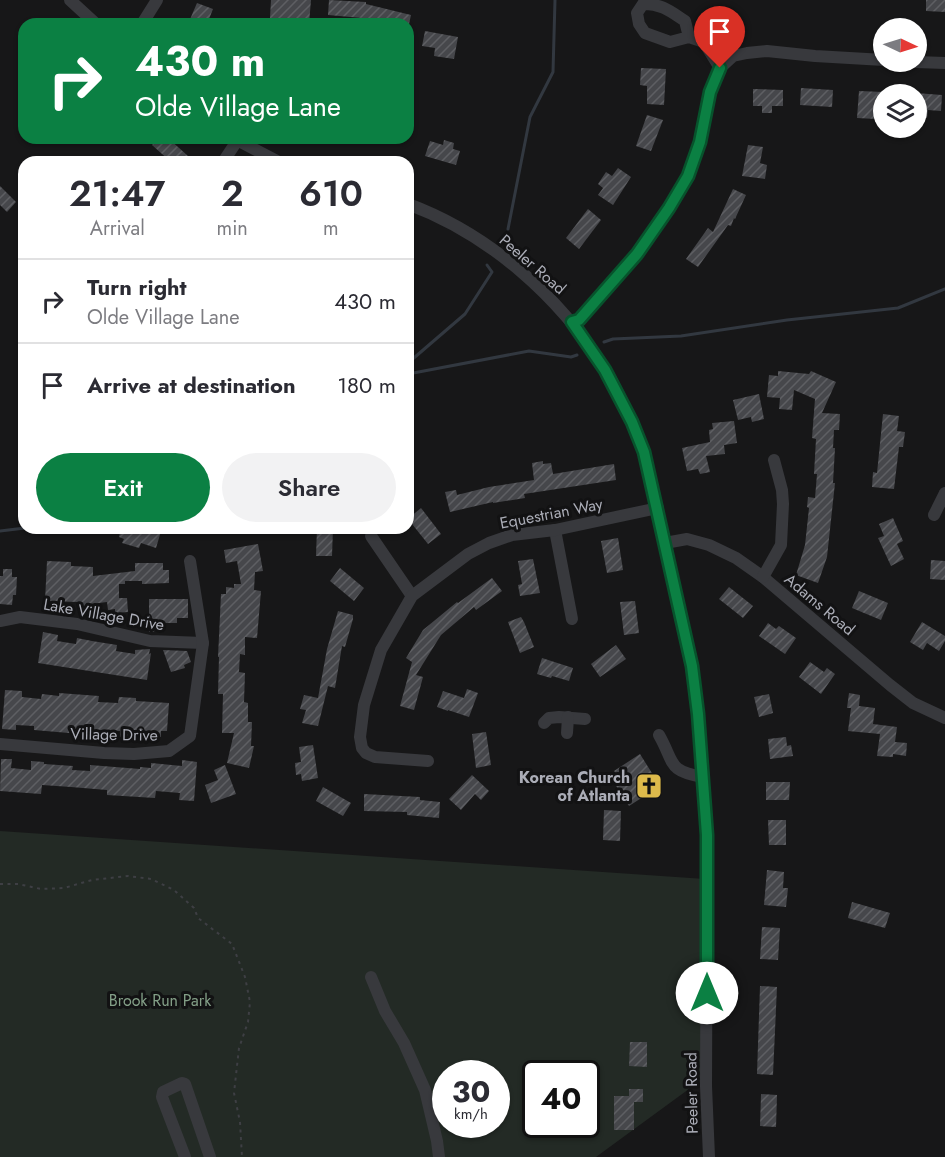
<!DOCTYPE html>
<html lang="en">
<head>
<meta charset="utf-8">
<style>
	:root { --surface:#fff; --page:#f2f2f3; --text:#2b2b33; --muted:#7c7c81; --line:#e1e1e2; --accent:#0b8043 }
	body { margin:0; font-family:Jost,sans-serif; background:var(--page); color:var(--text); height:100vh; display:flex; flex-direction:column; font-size:22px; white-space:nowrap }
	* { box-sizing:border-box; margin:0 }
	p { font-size:20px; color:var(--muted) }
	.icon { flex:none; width:33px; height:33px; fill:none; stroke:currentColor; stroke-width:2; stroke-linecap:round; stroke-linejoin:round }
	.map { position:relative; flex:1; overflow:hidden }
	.sheet { position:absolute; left:18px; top:156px; width:396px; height:378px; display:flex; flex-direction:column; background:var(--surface); border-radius:18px; box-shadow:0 2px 4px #0004 }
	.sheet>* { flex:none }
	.banner { position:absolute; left:18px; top:18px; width:396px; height:126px; border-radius:18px; box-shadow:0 2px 4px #0004; background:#0b8043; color:#fff; overflow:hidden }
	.needle { width:39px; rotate:94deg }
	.tools { position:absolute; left:873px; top:18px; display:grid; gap:12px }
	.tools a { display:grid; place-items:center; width:54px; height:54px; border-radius:50%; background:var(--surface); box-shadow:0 2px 4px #0004; font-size:30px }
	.speed { position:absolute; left:432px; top:1060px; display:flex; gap:12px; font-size:30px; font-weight:700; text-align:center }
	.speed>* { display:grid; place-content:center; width:78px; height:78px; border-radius:50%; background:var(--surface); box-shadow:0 2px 4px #0004; line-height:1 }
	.speed small { font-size:15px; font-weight:400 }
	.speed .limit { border:3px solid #111; border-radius:9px; background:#fff; color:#111 }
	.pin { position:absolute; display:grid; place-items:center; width:51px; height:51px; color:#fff; margin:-62px -26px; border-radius:50% 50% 50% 0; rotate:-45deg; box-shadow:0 0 6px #0007 }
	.pin .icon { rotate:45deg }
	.me { position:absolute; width:66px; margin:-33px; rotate:0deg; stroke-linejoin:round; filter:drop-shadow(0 0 4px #0008) }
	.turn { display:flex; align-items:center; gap:21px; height:126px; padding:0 18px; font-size:27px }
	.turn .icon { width:78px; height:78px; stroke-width:2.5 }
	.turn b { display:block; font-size:42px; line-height:51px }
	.eta { display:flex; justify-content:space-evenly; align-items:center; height:102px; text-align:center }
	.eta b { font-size:36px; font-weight:600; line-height:42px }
	.button { display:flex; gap:12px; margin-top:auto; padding:12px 18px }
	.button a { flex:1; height:69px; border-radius:36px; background:var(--accent); color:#fff; font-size:24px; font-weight:600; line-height:69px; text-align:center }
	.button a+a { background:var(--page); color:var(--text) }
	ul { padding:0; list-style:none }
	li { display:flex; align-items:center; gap:18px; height:84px; padding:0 18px; border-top:2px solid var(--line) }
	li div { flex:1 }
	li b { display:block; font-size:22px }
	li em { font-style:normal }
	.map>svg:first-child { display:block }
</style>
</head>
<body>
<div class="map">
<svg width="945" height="1157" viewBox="0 0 945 1157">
	<defs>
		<pattern id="building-hatch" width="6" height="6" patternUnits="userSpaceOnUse" patternTransform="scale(1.5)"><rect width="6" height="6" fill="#46474b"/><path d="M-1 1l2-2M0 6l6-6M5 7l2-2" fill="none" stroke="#5e5f63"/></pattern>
	</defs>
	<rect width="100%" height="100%" fill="#171718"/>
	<path fill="#232a25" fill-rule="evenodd" d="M0,831L705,879L704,1078L596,1157H0ZM446,1074H496V1125H446ZM536,1074H586V1125H536Z"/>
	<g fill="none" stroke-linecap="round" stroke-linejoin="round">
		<g stroke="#323840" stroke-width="3">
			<path d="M508,229L530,117L553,72L555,0"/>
			<path d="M604,342L613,339L681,336L787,320L898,308L945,289"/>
			<path d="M408,363L465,314L492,272L487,265"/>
			<path d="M408,374L529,351L571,357L577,355"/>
			<path d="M0,531L25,528"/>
		</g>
	</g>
	<g fill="url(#building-hatch)">
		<path d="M271,0H311L309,24H297V20L270,18Z"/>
		<path d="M329,0L366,2V4L411,15L409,24H372L373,19L328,15Z"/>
		<path d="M926,0H945V12L926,11Z"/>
		<path d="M197,3L213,9L207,24H188Z"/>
		<path d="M425,31L458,37L454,59L434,56L435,48L422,46Z"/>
		<path d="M641,68L666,69L664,105L647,104V86L640,85Z"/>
		<path d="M801,88L833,90L832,107L800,105Z"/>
		<path d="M753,89L783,90V106H772V113H762V106H753Z"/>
		<path d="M859,91L884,92V108H877L876,119L857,118Z"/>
		<path d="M916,93L942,95L941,111L928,110L927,118L916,117Z"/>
		<path d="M647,115L663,120L651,151L636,146Z"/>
		<path d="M159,138H168L188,156L182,162H171L152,145Z"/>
		<path d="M444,140L454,143L453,149L460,151L456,165L425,156L430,141L443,145Z"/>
		<path d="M748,145L763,147L760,163L767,165L765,179L742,176Z"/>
		<path d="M618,168L631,177L613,205L598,195L603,188L598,184L606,172L612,176Z"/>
		<path d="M0,186L16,202L7,212L0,205Z"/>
		<path d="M733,189L746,195L735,219L734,218L731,226L728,225L698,267L686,259L708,228L713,232Z"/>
		<path d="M588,209L601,220L579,249L566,238Z"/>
		<path d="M778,371L809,374L811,371L836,382L822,413L840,414L839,430H834L833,448H835L833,483H835L827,557L818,583L796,575L805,545L809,508L807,507L808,497L815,498L817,474H814L816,439L812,438L815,399L794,390L792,410L779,409L780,398L767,397L769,375L778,376Z"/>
		<path d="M759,394L764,419L752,422L751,417L738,420L733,400Z"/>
		<path d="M883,414L899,416L897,431L905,432L903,447H899L894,489L872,487L873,472L877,473Z"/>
		<path d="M734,421L737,443L724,445L725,454L706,456L710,472L700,474L698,469L687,471L682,448L710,442L709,430L713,429L712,423Z"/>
		<path d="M543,461V464L551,463L553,474L614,464L616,480L524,494L525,498L493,503V502L450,512L445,492L456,490L457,495L489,487L534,480L532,463Z"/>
		<path d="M421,508L441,534L428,544L408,519Z"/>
		<path d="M893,518L903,541L897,544L904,559L891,566L878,538L884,536L879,524Z"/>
		<path d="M121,528H162L156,548L141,543L139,548L122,543L124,539L119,537Z"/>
		<path d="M317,528H333L332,556H316Z"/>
		<path d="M618,538L623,570L607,573L601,541Z"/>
		<path d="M258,544L263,571L255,572L254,590L261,591L257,638L245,637V655L240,654L239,672L245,673L244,702L248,703V722H252L251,746H254L249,768L227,763L234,733H222L223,694H218L219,657H218L221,594H226V587L234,588V584H241L237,561L226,563L224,550Z"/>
		<path d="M533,559L540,593L520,596L518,585L522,584L518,561Z"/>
		<path d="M931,560L945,561V580L930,579Z"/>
		<path d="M47,561L71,562V566L93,567V576L135,571V563H163V570H169V583L142,584V581H125V584H119V598H127L128,612L115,613V609L108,610L107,602L91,604V607H77V602L45,601Z"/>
		<path d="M340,568L364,588L354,601L330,581Z"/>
		<path d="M3,569H12V577H17L16,595H13L12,605L0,604V576H3Z"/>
		<path d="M492,578L502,591L476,610L474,607L441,635L416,675L423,677L414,710L400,706L412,662L406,658L423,630L457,602L458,603Z"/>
		<path d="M729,587L753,606L743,618L719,599Z"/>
		<path d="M859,591L888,603L881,620L852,608Z"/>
		<path d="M149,599H188V618H177V623H156V620L154,632H149Z"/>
		<path d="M635,601L639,633L624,635L620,602Z"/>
		<path d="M338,611L353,615V619L345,647L342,646L335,688L328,686L318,726L302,723L306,710L300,709L304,695L318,698L327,649Z"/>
		<path d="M521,617L524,622L534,647L520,653L508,622Z"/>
		<path d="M922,622L945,636V641L939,651L927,643L923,650L910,642Z"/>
		<path d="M768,623L776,629L779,626L796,638L785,654L759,636Z"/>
		<path d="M43,632L58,635L57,641L76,644L77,638L92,641L117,645L116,651L135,654V650L150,649L149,654L151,653L147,680L38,663Z"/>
		<path d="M616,645L626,659L600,677L591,664Z"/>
		<path d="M163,650L187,651L191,662L184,665L185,668L171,672Z"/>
		<path d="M542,658L573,668L569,681L552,676L551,678L537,674Z"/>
		<path d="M810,662L824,672L827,668L835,674L821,694L799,677Z"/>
		<path d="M467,689L478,693L469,717L448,710V711L437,707L443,691L464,698Z"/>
		<path d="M5,690L22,691V697L41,699L42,694L59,696V693L99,696L98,702L118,703L119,697L136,698V701L169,703L167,731H161V737L134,735V737H120V731L92,730V735L34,730V726L16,725V730L2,729Z"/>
		<path d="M849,693L860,695L859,706L875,708L873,724L897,727L895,742L907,743L906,756L893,754V757L877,756L880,734L848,731L851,708H847Z"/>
		<path d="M769,694L773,713L759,717L754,697Z"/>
		<path d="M486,732L491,765L476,768L472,734Z"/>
		<path d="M786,737L787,746L791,745L793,756L770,759L768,739Z"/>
		<path d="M313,745L318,778L302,781L301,774L296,775L295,763L301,762L299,747Z"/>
		<path d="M640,754L660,786L629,806L611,778L617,774L614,771Z"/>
		<path d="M1,759H12L11,768L31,770V761L44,762V764L73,766L72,770L90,771V765L140,769V767L151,768V763L182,766V760L197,762L194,801L179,800L180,793L156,791L155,798L107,795V790L71,787L42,785L41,794L0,791Z"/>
		<path d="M225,765L236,794L211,803L205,785L218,780L214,770Z"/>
		<path d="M472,775L489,791L481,800L475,794L461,810L449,799Z"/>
		<path d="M766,782H790L789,800H766Z"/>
		<path d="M323,787L351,803L343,816L316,801Z"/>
		<path d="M364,794L420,797V800L440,802L439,818L407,815V812L364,811Z"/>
		<path d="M604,810L621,811L620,841L603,840Z"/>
		<path d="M768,820H786V845H769Z"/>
		<path d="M767,870L784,872L783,888H788L786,907L764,905Z"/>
		<path d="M852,902L890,913L885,928L848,918Z"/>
		<path d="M762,927L780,928L778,960L760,959Z"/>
		<path d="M760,986L777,987L773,1075L757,1074Z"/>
		<path d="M630,1042H647V1067L629,1066Z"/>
		<path d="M629,1089H643V1102H634V1130H614V1096H629Z"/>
		<path d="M761,1094L777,1095L776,1127L760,1126Z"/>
	</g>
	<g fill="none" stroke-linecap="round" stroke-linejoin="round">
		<path stroke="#3e3f44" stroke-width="2" stroke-dasharray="3 4.5" stroke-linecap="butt" d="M0,884H18L41,889L64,888L92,880L128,876L151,879L174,890L194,908L198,918L232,944L245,977L250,1002L248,1022L239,1048L234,1093L240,1122L242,1157"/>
		<g stroke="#38393d" stroke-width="12">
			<path d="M70,0L96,24"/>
			<path d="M142,24L157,0"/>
			<path d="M689,37L685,21C670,11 662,4 643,4L637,13L639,24L645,33L670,42L689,37L704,42L720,68"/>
			<path d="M916,62L945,63"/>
			<path d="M233,138L279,162"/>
			<path d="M223,162L237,141"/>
			<path d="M408,204C489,234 559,296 605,369C621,395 633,424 644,452L691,666L698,714L707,835L706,1086L709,1157"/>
			<path d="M572,323L579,320L637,254L669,208L688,176L700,142L710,92L720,68L733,56L747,53L767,51L815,56L884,60"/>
			<path d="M934,515L945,493"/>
			<path d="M555,530L572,619"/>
			<path d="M371,536L412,596"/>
			<path d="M665,543L687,539L709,545L736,558L763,577L890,685L913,703L945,718"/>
			<path d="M763,577L781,545L783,504L782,490L774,460"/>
			<path d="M0,621L20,617L77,624L150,641L203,643"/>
			<path d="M544,723L549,718L559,717L585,719"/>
			<path d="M567,733L568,717"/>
			<path d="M659,735C675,763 667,771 703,777"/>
			<path d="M0,744L104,753L134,754L169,751L190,736L203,643L190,561"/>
			<path d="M428,761L375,757L366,753L362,748L360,737L364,705L381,650L412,596L468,554L489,543L512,535L555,530L658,508"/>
			<path d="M371,977L385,1011L404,1043L425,1090L437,1141L439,1157"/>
			<path d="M185,1157L162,1097L163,1092L182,1083L185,1084L210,1157"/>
		</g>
	</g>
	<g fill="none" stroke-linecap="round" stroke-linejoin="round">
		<defs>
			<path id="route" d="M707,993V835L698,714L692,666L644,452L632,422L605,370L572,322L579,320L637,254L669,208L688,176L700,142L710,92L720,68"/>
		</defs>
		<use href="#route" stroke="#07532c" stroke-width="15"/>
		<use href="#route" stroke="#0b8043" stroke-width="10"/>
	</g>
	<defs>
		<symbol id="church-square" viewBox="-11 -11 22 22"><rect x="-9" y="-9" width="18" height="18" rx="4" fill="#ddba4b" stroke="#121213"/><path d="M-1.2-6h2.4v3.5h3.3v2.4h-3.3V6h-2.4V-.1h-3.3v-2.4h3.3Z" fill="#111"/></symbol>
	</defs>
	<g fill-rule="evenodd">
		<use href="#church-square" x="634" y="771" width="30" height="30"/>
	</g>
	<g text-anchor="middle" stroke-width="6" stroke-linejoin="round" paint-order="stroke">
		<g font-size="16" fill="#abadb7" stroke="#121213">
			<text transform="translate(533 264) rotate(41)" y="6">Peeler Road</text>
			<text transform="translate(551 513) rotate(-11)" y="6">Equestrian Way</text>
			<text transform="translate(820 604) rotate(40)" y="6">Adams Road</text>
			<text transform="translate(104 614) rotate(10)" y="6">Lake Village Drive</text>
			<text transform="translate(114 734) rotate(1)" y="6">Village Drive</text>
			<text transform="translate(691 1093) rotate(-91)" y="6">Peeler Road</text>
		</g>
		<g font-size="16" font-weight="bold" fill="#abadb7" stroke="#121213" text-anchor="end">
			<text x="630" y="783">Korean Church<tspan x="630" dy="18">of Atlanta</tspan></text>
		</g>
		<g font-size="16" fill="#84a088" stroke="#121213">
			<text x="160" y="1006">Brook Run Park</text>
		</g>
	</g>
</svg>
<div class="tools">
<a><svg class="needle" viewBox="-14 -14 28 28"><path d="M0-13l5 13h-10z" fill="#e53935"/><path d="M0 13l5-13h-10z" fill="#7c7c81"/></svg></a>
<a><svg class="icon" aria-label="layers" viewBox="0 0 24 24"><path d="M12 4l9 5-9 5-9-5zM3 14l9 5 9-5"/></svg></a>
</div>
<div class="speed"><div>30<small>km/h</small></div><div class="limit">40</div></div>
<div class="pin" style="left:720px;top:68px;background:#d93025"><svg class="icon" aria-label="arrive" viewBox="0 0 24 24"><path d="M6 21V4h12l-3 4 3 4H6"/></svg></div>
<svg class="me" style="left:707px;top:993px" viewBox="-20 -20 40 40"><circle r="19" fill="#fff"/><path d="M0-13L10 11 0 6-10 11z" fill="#0b8043"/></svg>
<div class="banner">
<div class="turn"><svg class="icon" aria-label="right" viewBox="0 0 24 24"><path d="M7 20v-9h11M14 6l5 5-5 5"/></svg><div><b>430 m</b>Olde Village Lane</div></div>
</div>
<section class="sheet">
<div class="eta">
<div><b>21:47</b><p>Arrival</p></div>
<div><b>2</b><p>min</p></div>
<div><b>610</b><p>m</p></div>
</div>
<ul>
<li><svg class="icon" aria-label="right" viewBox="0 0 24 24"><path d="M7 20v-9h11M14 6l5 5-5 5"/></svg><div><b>Turn right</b><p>Olde Village Lane</p></div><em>430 m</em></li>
<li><svg class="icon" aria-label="arrive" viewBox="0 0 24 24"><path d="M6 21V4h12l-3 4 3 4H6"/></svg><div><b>Arrive at destination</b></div><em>180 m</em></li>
</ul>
<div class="button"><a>Exit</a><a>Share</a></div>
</section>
</div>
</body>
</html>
